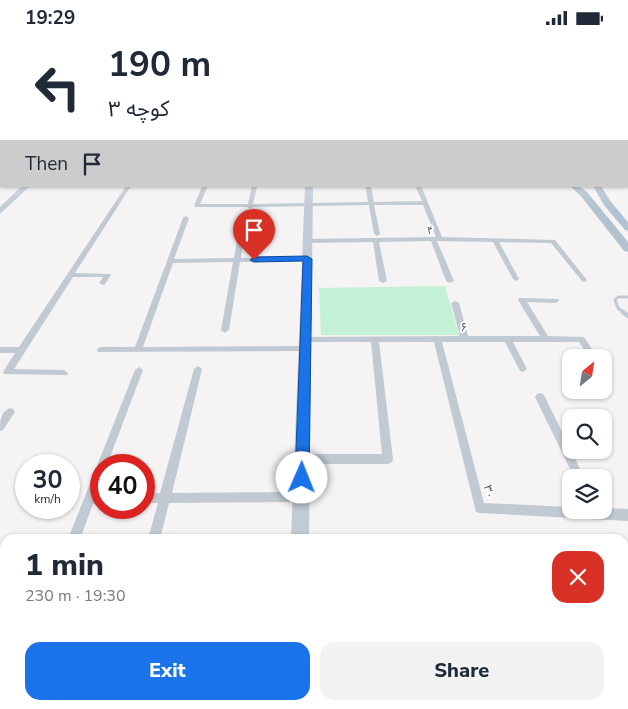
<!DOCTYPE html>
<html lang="en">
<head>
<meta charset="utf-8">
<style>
	:root { --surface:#fff; --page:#f2f2f3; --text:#1f2937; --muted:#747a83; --accent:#1a73e8 }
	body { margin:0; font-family:"Nunito Sans","Noto Sans Arabic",sans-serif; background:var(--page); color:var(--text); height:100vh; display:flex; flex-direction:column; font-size:19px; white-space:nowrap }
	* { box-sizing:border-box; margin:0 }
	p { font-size:16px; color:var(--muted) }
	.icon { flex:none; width:28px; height:28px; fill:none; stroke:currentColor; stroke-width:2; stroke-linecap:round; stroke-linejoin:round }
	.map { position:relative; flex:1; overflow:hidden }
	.drawer { position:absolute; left:0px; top:499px; width:629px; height:176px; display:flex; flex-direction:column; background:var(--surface); border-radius:15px 15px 0 0; box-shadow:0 1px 4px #0004 }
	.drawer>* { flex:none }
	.top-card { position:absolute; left:0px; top:0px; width:629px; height:152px; box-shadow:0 1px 4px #0004; background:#fff; color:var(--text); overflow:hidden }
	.needle { width:32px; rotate:30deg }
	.fabs { position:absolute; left:562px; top:314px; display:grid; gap:10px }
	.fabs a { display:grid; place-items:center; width:50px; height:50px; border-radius:10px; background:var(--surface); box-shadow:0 1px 4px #0004; font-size:25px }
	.speed { position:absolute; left:15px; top:419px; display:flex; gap:10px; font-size:25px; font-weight:700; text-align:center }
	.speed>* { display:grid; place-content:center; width:65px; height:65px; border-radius:50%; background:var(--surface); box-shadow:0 1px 4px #0004; line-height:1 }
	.speed small { font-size:12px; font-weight:400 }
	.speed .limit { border:8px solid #d22; background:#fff; color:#111 }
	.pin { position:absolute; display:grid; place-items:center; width:42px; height:42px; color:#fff; margin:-51px -21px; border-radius:50% 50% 50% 0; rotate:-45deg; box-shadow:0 0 5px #0007 }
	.pin .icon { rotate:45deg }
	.me { position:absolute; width:55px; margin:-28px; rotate:1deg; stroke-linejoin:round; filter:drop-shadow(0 0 4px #0008) }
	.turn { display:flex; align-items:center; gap:18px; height:105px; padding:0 25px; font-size:22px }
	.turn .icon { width:65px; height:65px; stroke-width:2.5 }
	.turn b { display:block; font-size:35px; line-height:42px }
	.then { display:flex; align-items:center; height:48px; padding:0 25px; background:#0003; gap:10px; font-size:19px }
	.round { display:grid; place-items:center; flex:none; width:52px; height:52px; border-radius:15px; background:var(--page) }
	.headline { display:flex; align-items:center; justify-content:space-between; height:85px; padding:0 25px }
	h1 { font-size:30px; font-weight:800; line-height:38px }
	.primary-button { display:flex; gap:10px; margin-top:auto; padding:10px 25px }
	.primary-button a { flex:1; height:58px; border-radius:15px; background:var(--accent); color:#fff; font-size:20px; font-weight:800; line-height:58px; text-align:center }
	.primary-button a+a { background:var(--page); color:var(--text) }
	.status { display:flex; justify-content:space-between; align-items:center; height:35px; padding:0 25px; background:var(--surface); direction:ltr }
	.status svg { height:14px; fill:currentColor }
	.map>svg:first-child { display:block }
</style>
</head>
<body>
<div class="status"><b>19:29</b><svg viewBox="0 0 49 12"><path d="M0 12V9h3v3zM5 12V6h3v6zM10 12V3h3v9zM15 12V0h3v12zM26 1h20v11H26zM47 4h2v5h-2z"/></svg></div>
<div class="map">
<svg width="628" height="674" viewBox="0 0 628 674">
	<rect width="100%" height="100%" fill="#f5f3f3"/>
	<path fill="#c3f1d5" d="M445,251L459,300H321L319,253Z"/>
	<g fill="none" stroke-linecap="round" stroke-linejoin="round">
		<path stroke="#c1cad2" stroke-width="3" d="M625,279L618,273L615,265L618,262H628"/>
		<path stroke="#c1cad2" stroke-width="4.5" d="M623,277L628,281"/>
		<g fill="#c1cad2" fill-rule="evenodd">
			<path d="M126,151H131L75,238L110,239L111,240L105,249L103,250L99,248L103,242H73L14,334L64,335L68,338L67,340L4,339L3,337L15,318H0V312H19Z"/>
			<path d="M202,151H208L200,169H248L252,151L257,152L253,169L368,167L365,151H371L374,167L422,166L416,153L419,151L422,153L442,202L555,205L587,245L584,247L582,246L551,208L499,207L519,244L516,246L513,244L493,207L437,206L454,246L450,248L446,246L431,206L379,207L387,246L383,248L379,246L373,207L308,208L305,206L308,204L436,202L423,170H374L380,199L377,201L374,199L369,170L253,172L250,174L247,172H195L194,171Z"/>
			<path d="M186,181L189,183L174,224L234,223L241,184L244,182L247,184L241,223L307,222L310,224L307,226L240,227L229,295L225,298L221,295L233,227L173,228L143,312L305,311L308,312L309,314L308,316L98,317L97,315L98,313L101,312H135L183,183Z"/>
			<path d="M519,263L558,264L559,266L555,268L527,267L548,301L584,302L597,322H589L579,307H513L527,334L523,337L520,336L505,307H442L484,468L571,472V475H604V473L628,474V486L480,478L476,477L434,307H379L393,424L392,427L388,429H302L298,427L297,424L298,421L302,419H382L371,307H305L301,304L302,302L460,301L451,268L455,266L459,268L468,301H540L518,265Z"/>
			<path d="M198,331L202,334L172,458L301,457L305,458L307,462L305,466L301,467L169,468L160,504H148L158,468H144V458H160L194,334Z"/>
			<path d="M139,332L143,335L107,430H101V447L97,459H101V469H93L80,504H68L135,335Z"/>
			<path d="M540,358L543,359L545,362L584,442H574L535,362L537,359Z"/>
			<path d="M10,373L13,374L15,377L3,395L0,396C0,387 0,377 10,373Z"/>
			<path d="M624,533L628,534V554L624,553Z"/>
			<path d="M5,666V670H19L18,674H2Z"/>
			<path d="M104,670H120L119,674H103Z"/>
			<path d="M506,670H522L523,674H507Z"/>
		</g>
		<g fill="#c1cbd6" fill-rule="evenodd">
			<path d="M22,151H30L0,179V172Z"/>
			<path d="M305,151H313L309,504H291Z"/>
			<rect x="285" y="670" width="22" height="4"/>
		</g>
		<g fill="#b3c2d1" fill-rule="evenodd">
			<rect x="0" y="130" width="1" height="4"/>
			<path d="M570,151H579L587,157L628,207V217L624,216L581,161Z"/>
			<path d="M593,151H601L611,167L628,187V196L625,195L604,170Z"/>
		</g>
	</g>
	<path fill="#909195" d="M1,102V117L0,118V103Z"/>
	<path fill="#cdcfd5" stroke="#909195" d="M0,82H1V102L0,103Z"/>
	<linearGradient id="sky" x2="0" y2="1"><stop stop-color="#85c3ea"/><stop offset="0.46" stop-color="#fafafa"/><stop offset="1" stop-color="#fafafa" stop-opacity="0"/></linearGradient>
	<rect width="628" height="173" fill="url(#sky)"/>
	<path fill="#1a73e8" stroke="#114b97" d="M307,221L312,224L309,443L307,447L302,449L297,447L295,443L303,226L254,227L250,225L254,222Z"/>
	<g text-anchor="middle" stroke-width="4" stroke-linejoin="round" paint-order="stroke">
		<g font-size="11" fill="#4a5661" stroke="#fff">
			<text transform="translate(430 195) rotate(-5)" y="4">۴</text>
		</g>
		<g font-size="12" fill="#4a5661" stroke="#fff">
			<text x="464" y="296">۶</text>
			<text transform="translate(489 457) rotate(76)" y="4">۳۰</text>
		</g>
	</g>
</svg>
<div class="fabs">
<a><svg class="needle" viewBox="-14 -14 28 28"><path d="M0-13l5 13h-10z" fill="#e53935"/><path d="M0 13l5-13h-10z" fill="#747a83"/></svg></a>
<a><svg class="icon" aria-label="search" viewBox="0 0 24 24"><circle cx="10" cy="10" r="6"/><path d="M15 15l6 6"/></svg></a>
<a><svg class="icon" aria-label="layers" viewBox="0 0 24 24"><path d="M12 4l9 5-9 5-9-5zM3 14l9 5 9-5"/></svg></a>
</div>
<div class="speed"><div>30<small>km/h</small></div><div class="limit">40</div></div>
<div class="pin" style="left:254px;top:225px;background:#d93025"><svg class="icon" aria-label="arrive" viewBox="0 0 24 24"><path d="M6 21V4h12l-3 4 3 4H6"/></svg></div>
<svg class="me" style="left:302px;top:443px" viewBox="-20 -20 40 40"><circle r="19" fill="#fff"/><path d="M0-13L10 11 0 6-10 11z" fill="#1a73e8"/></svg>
<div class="top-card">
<div class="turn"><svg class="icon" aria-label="left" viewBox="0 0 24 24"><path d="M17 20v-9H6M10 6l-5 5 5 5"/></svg><div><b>190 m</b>کوچه ۳</div></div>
<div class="then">Then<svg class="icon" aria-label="arrive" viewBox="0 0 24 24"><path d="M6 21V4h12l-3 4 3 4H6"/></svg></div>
</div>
<section class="drawer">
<div class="headline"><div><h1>1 min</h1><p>230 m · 19:30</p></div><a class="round" style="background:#d93025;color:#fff"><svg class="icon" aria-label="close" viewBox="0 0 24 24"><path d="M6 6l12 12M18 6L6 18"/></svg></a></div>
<div class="primary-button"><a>Exit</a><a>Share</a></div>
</section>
</div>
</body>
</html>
